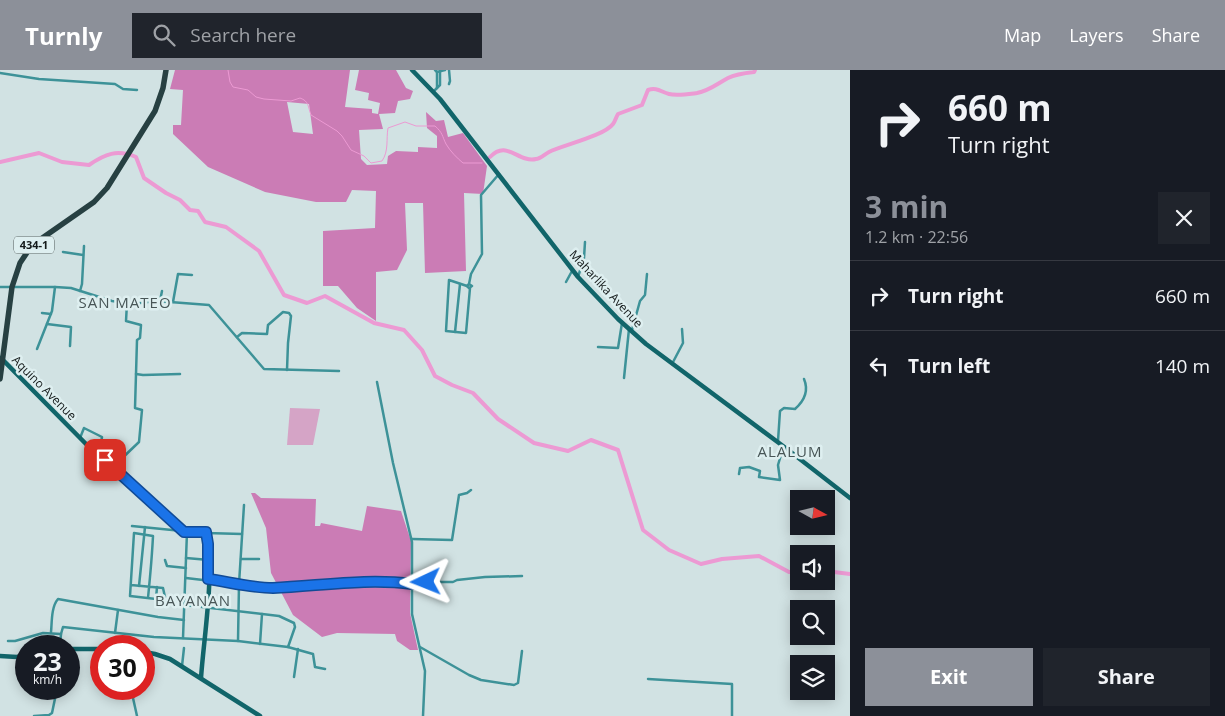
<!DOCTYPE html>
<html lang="en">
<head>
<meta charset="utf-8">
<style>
	:root { --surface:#171b24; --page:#20242c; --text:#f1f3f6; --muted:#9ea1a6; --line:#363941; --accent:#8c9099 }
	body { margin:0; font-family:"Open Sans",sans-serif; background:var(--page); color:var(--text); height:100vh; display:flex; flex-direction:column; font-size:19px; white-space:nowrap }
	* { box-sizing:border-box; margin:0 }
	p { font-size:16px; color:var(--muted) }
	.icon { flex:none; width:28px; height:28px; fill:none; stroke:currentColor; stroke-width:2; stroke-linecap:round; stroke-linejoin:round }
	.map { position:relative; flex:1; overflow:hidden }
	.sheet { display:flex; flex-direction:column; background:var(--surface); width:375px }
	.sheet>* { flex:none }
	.top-card { background:#171b24; color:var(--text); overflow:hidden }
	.needle { width:32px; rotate:98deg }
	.tools { position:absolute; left:790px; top:420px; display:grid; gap:10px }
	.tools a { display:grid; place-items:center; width:45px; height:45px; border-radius:0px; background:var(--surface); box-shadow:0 2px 12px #0003; font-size:25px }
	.speed { position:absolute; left:15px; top:565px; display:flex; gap:10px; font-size:25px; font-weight:700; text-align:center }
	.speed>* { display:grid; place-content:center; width:65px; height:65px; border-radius:50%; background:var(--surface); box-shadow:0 2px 12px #0003; line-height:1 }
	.speed small { font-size:12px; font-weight:400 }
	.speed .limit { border:8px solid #d22; background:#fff; color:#111 }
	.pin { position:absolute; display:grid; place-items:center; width:42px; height:42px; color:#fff; margin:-21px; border-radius:10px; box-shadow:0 2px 8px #0006 }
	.me { position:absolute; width:55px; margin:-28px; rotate:268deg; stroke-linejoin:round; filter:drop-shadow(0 0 4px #0008) }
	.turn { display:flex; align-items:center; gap:18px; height:105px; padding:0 15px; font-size:22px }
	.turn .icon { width:65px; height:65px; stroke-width:2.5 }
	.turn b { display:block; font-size:35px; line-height:42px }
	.round { display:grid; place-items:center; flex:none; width:52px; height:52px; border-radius:0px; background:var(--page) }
	.overview { display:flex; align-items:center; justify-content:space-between; height:85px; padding:0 15px }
	h1 { font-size:30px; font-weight:700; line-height:38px; color:var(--accent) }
	.button { display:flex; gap:10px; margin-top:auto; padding:10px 15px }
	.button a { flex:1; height:58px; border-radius:0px; background:var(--accent); color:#fff; font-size:20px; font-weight:700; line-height:58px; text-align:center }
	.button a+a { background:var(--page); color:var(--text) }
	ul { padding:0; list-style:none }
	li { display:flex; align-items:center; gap:15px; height:70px; padding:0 15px; border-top:1px solid var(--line) }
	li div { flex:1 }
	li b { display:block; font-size:19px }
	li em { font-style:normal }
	header { display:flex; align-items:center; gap:30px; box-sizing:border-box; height:70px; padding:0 25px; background:var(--accent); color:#fff }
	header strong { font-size:24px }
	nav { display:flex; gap:28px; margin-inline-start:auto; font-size:18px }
	.search { width:350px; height:45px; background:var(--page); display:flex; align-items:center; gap:12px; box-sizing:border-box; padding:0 18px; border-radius:0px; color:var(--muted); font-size:19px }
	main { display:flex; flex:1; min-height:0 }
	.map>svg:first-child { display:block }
</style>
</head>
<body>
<header>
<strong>Turnly</strong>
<div class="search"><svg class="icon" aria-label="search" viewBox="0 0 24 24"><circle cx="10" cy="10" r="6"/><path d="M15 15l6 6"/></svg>Search here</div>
<nav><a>Map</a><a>Layers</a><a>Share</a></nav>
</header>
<main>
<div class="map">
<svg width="850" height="646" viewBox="0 0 850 646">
	<rect width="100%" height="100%" fill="#d1e2e3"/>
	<path fill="#d5a4c6" d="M290,338L320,339L313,375H287Z"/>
	<g fill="#cb7cb5" fill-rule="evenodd">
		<path d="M175,0H350L345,37L372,39V43L378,44L380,33L368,30L369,23L355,20L359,0H396L406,18L413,21L410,29L398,31L395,43L379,44L383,59L359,60L361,89L367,95L387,94L388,86L396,81L418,82V77L437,78V66L427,58L426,42L436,51L444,50L448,67L463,63L487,96L483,124L464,123L466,201L425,203L423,133H405L407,180L397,200L376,202V251L357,238L338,216H323V161L375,158L376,121L352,120L346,132H316L265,122L208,97L173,64V55H181L183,20L170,19ZM287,32L309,34L313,64L293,62Z"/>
		<path d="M251,423H255L261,428L316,429L315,456H320L321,453L362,461L367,436L401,441L411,471L410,543L418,580H410L397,571L395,564L337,563L322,567L293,545L271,503L266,458Z"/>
	</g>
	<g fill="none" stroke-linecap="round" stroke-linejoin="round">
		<path stroke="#ec9ad3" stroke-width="1" d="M228,0L230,12L233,17L248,20L256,27L264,29L291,31L300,28C309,31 308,37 311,45L337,61L342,66L351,80L364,86L371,93L382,91C389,81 386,69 388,58L405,52L416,56H435C443,63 442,66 446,74C450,81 457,88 463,93H482"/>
		<g stroke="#ec9ad3" stroke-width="4">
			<path d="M490,87C507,69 518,93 536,89C540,89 545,84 549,82C563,75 604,66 613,54C615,52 616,47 618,44L642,35L648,20C657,17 661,22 669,24C677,26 689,24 697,23C709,21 717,14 728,8C736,4 745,3 754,2L755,0"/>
			<path d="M0,92L39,83L62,92L89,95C105,84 117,79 136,87L144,108L166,123L180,130L190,140L198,141L205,152L226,157L259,181L284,225L307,233L325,226L374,253L404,260L422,280L435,306L452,315L473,323L498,349L534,373L568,381L591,370L618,380L643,460L669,480L701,494L722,489L759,486L789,502H799"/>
			<path d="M826,501L850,504"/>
		</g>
		<g stroke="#3d9298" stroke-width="2.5">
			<path d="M435,0L437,2L445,0"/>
			<path d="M437,2V18"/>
			<path d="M0,3L39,9L115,14L123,19L137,20"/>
			<path d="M449,14L450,11L449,0"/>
			<path d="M433,22L440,15V1"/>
			<path d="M63,182L83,185"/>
			<path d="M578,207L584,188L585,172"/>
			<path d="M566,212L572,201"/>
			<path d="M469,214L467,216L469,218L472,216L469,214L471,204L482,184L481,125L499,104"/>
			<path d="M467,216L449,210L446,261L466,263L470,218"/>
			<path d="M0,217H55L71,218L112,231L132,234L157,231L209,235L264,299L339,301"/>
			<path d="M80,221L82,214L84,176"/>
			<path d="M160,231L162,221"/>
			<path d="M173,232L178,204L192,205"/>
			<path d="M42,243L51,244"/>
			<path d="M47,254L71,257L70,276"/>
			<path d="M632,260L640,231L645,225L647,204"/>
			<path d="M455,262L460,214"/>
			<path d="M237,267L242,263L267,264L268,255L283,242L289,243L291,246L288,273L287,300"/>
			<path d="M598,277L618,278L622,253"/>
			<path d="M37,279L52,241L55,217"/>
			<path d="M672,294L683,273L682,259"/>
			<path d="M136,304L143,305L180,304"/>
			<path d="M624,308L629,259"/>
			<path d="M377,312L393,393L412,472V544L425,601L423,646"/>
			<path d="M80,368L84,358L102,367L100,379L97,382"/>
			<path d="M778,371L780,341L784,338L795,339C804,331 809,321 804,309"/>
			<path d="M114,396L139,372L142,340L135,338L137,270L140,268L141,255L126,251L127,233"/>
			<path d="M739,404L740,398L749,397L760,401L759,407L780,410L778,395L783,378"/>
			<path d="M132,456L182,461"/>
			<path d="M206,463L242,464"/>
			<path d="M412,469L452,470L459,425L467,423L471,420"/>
			<path d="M186,488L209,490"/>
			<path d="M241,489H259"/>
			<path d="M165,490L167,496L186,498"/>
			<path d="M186,508L272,518L321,514L376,512L396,511L413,513"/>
			<path d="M413,512H453L457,510L485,507L522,506"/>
			<path d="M131,515C142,516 153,517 163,518L165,527L156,529L130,526L134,463L153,466C152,487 150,508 148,528"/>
			<path d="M139,516L145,457"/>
			<path d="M156,529L157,517"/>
			<path d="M185,535L279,546L294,553L295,557L288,577"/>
			<path d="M51,562C52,553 51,537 58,529L158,547L184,550"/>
			<path d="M115,563L118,540"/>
			<path d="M183,568L187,462"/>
			<path d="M8,571H15L43,563L61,564L63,557L154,567L238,571L288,577L313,584L315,597L325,599"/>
			<path d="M238,571L239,514L244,435"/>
			<path d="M260,574L262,544"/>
			<path d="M60,576L61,564"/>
			<path d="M420,577L469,605L481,610L514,615L518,613L522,581"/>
			<path d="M182,596L184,578"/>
			<path d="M294,607L298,579"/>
			<path d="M648,609L732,614V646"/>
			<path d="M136,619L133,628L137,646"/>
			<path d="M34,646L49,645L52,643L57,619"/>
		</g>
		<g stroke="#11656a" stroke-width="4.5">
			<path d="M412,0L440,29L578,207L618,249L646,274L783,376L850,428"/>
			<path d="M1,288L88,376L113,396L184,461L206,463C215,503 204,565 201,608"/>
			<path d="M69,579H101"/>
			<path d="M144,582L155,584L170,589L260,646"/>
			<path d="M0,586L17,587L26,585"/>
		</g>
		<path stroke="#274042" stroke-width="5.5" d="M0,309L12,217L20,193L28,181L38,171L94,132L107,118L155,41L163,18L166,0"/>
	</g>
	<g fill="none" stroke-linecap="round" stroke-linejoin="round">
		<defs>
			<path id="route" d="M105,390L184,462H206L208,474V509C229,512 252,518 273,518C320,516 366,508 412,514V512H426"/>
		</defs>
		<use href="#route" stroke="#114b97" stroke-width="12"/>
		<use href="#route" stroke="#1a73e8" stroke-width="9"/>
	</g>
	<g text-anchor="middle" stroke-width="5" stroke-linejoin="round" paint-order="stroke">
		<rect fill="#deeff0" stroke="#515a5a" stroke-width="1" x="14" y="166.5" width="40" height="17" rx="4"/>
		<g font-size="11" font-weight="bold" fill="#141a1a">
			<text x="34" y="179">434-1</text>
		</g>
		<g font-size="12" fill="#141a1a" stroke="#deeff0">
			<text transform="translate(606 219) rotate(47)" y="4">Maharlika Avenue</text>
			<text transform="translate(44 318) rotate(45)" y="4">Aquino Avenue</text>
		</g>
		<g font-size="15" letter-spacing="1" fill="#485657" stroke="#deeff0">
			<text x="125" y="238">SAN MATEO</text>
			<text x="790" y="387">ALALUM</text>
			<text x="193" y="536">BAYANAN</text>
		</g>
	</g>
</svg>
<div class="tools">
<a><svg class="needle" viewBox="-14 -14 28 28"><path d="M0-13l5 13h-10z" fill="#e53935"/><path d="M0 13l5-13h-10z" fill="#9ea1a6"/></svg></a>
<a><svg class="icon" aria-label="sound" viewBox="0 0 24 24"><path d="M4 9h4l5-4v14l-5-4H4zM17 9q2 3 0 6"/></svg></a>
<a><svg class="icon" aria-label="search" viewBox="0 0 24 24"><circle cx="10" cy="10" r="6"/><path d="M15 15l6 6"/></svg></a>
<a><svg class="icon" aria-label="layers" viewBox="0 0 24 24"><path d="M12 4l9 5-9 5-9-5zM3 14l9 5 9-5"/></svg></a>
</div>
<div class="speed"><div>23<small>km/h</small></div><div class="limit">30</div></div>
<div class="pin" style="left:105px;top:390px;background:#d93025"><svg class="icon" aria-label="arrive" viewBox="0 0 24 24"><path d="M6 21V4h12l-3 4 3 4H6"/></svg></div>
<svg class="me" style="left:426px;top:512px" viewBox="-20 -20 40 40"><path d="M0-17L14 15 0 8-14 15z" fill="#1a73e8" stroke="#fff" stroke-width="4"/></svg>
</div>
<section class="sheet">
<div class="top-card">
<div class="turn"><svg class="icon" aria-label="right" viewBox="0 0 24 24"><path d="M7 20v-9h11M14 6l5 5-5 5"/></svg><div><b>660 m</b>Turn right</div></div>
</div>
<div class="overview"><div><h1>3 min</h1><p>1.2 km · 22:56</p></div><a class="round"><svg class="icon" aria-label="close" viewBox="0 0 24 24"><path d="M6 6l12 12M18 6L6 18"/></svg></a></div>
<ul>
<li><svg class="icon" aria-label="right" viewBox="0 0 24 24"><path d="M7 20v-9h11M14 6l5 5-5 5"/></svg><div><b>Turn right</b></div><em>660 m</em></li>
<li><svg class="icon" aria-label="left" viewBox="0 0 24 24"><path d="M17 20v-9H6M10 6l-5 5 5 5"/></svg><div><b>Turn left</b></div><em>140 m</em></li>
</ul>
<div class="button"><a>Exit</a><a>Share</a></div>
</section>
</main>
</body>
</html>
